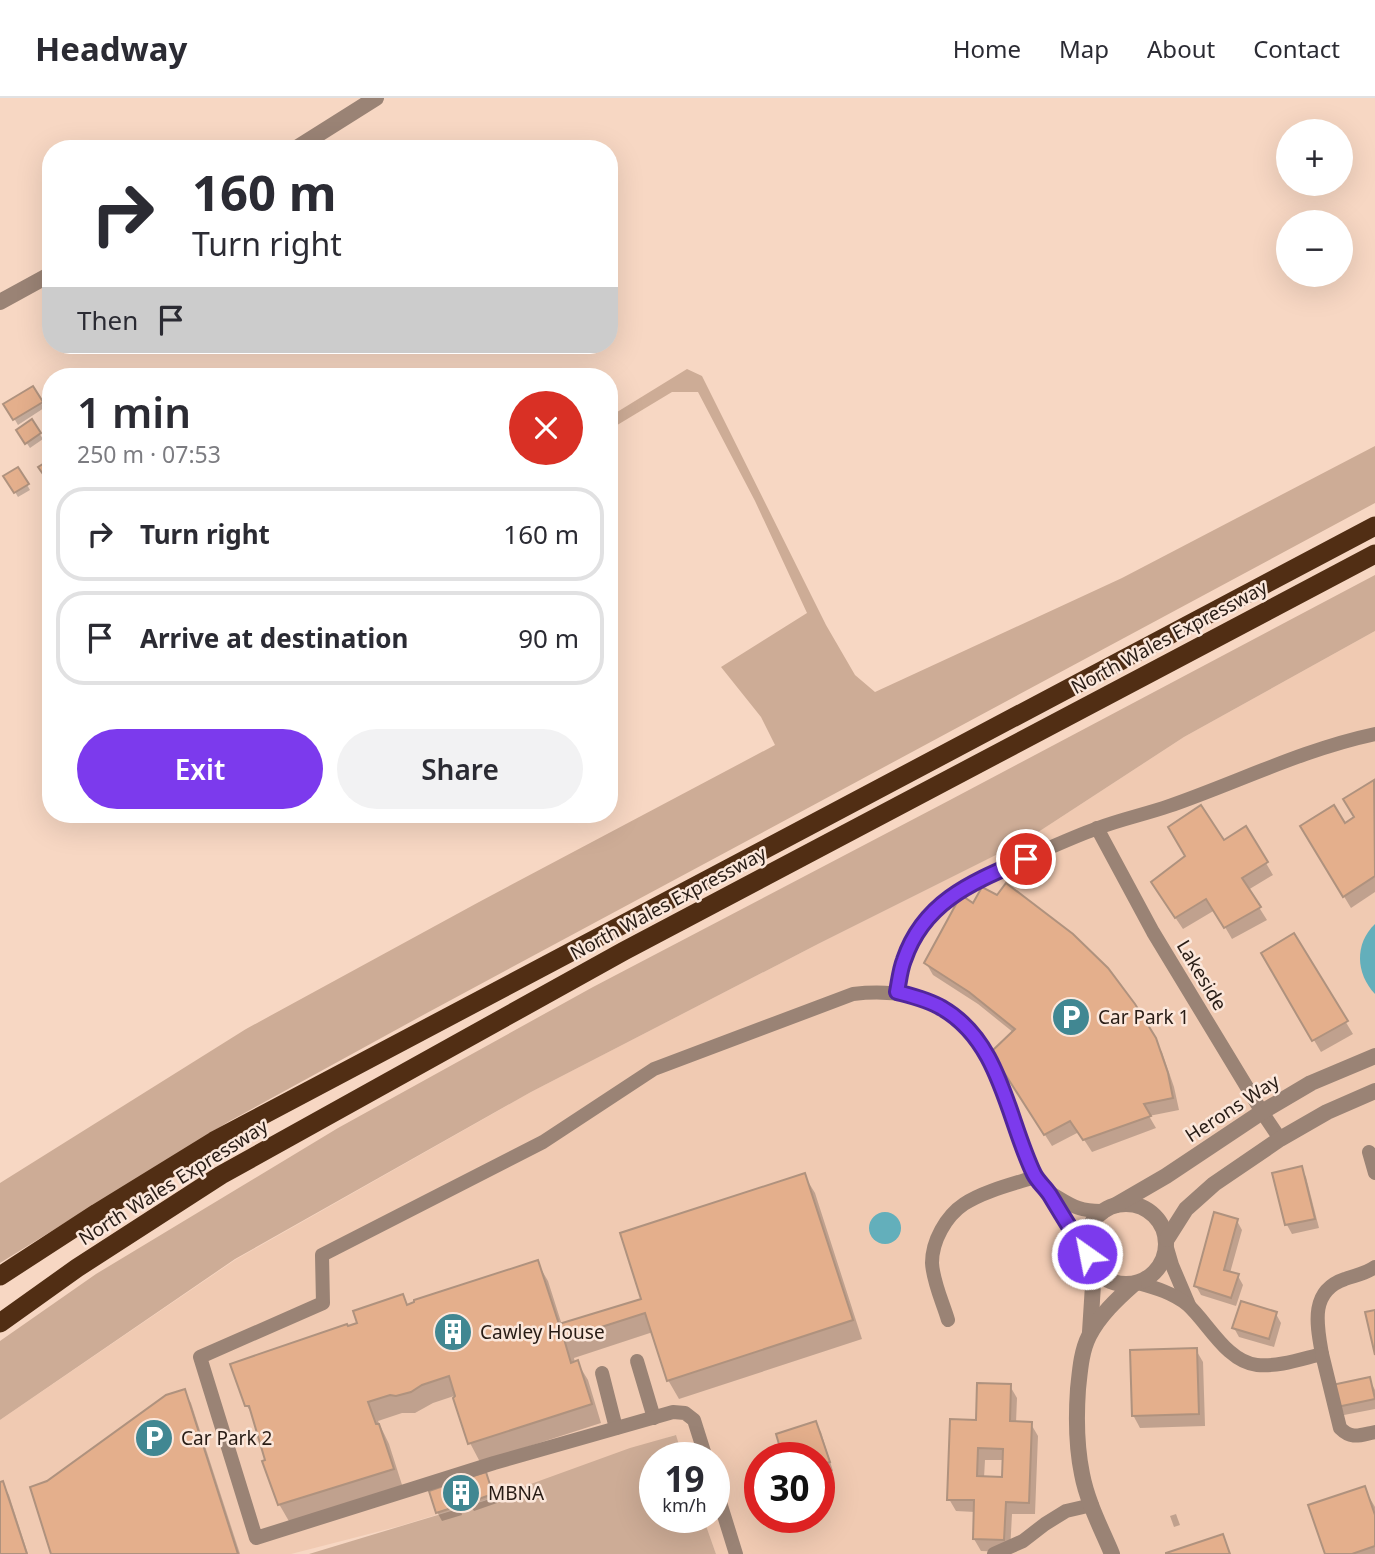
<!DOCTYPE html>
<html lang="en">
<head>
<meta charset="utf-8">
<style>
	:root { --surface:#fff; --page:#f2f2f3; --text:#2b2b33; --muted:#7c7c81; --line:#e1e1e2; --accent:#7c3aed }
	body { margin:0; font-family:"Noto Sans",sans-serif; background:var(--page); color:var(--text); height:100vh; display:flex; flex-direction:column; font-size:26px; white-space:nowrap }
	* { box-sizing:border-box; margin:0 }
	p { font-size:23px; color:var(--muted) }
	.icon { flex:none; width:38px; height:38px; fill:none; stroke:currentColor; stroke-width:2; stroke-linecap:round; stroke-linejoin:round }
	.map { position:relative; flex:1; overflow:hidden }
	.drawer { position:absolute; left:42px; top:270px; width:576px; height:455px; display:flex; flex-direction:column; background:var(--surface); border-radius:28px; box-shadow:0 7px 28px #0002 }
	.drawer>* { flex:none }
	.hud { position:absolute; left:42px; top:42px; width:576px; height:214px; border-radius:28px; box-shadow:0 7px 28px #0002; background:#fff; color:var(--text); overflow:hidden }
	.controls { position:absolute; left:1276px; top:21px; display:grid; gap:14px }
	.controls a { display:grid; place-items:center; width:77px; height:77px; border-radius:50%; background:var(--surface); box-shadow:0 7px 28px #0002; font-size:35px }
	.speed { position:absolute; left:639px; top:1344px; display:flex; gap:14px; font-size:35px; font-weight:700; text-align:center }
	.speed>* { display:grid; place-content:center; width:91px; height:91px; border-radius:50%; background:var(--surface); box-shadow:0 7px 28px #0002; line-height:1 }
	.speed small { font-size:18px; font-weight:400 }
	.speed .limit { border:10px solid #d22; background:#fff; color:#111 }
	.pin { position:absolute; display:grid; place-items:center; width:60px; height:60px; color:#fff; margin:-30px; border:4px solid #fff; border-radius:50%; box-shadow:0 2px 7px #0007 }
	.me { position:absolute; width:77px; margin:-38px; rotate:327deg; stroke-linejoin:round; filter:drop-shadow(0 0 5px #0008) }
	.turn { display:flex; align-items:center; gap:24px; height:147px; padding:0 35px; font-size:32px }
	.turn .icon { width:91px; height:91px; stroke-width:2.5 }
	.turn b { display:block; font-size:49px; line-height:60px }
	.then { display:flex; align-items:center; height:66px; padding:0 35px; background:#0003; gap:14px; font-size:26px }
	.round { display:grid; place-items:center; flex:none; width:74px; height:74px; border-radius:37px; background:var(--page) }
	.overview { display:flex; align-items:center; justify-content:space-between; height:119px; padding:0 35px }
	h1 { font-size:42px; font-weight:600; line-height:52px }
	.cta { display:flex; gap:14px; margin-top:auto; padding:14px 35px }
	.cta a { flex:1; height:80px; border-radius:42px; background:var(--accent); color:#fff; font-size:28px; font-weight:600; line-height:80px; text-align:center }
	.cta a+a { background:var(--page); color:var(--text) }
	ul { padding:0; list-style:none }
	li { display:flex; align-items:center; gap:21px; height:94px; margin:0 14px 10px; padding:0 21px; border:4px solid var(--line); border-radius:28px }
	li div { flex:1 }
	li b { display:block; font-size:26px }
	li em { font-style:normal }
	header { display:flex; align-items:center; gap:42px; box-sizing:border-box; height:98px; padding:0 35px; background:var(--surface); border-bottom:2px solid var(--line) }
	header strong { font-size:33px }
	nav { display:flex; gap:38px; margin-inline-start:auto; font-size:24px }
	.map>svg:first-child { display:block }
</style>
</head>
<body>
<header>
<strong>Headway</strong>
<nav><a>Home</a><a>Map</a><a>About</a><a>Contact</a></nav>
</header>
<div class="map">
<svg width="1375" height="1456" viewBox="0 0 1375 1456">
	<rect width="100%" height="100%" fill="#f7d7c3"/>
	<path fill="#f0cab2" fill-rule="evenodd" d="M1375,533V1456H716L703,1419H714V1360H683L675,1337L494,1399L400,1428L291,1456H0V1322L235,1162L531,994L818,846L1026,742L1184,639ZM760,1360H819V1419H760Z"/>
	<g fill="#cdac96">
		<path d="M687,271L702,278L826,527L855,577L875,594L1122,480L1375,348V405L425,916L228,1024L0,1165V1085L246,931L479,804L775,647L761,619L721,569L807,515L755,403L698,294H672L609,332V319Z"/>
		<path d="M1375,477V533L1184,639L1026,742L818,846L531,994L235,1161L0,1322V1243L96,1176L338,1030L593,889L950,702Z"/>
		<path d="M676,1337L683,1360H654V1419H703L716,1456H309L484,1403L630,1350Z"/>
	</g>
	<g fill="#63afbb">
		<path d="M1375,826V896C1356,876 1354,846 1375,826Z"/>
		<circle cx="885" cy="1130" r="16"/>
	</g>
	<g fill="#0003" fill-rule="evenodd">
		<path d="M32,291L44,310L18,327L6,307Z"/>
		<path d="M32,324L43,341L30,350L18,332Z"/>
		<path d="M51,363V383L49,384L40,370Z"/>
		<path d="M18,371L30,392L18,399L6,379Z"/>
		<path d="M1374,684L1375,687V794L1351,810L1302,729L1344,727L1356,720Z"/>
		<path d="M1245,730L1273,777L1248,792L1267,822L1232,841L1215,812L1183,831L1160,797Z"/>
		<path d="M1293,837L1353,936L1321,954L1263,856Z"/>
		<path d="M926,865L1154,941L1162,954L1174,989L1179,1012L1149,1018L1156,1030L1092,1054L1079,1034L1052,1048L1000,966L1014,935L978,906L933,877Z"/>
		<path d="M1301,1070L1306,1079L1319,1130L1292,1136L1287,1127L1274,1077Z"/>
		<path d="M804,1077L815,1095L862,1241L679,1301L668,1282L653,1234L574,1260L575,1265L577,1264L588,1282L601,1325L480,1364L470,1345L454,1298L433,1305L415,1315H402L378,1323L389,1346L403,1390L290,1425L279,1406L255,1321L247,1308L347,1229L360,1227L402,1198L408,1208L537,1164L548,1183L562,1227L643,1202Z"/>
		<path d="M1237,1123L1242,1132L1230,1175L1238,1178L1243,1187L1236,1208L1201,1197L1196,1188Z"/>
		<path d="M1276,1216L1281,1225L1274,1249L1239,1239L1234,1230Z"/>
		<path d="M1196,1252L1203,1264L1205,1328L1140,1330L1133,1317Z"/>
		<path d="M1369,1281L1375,1292V1311L1344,1317L1334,1289Z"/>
		<path d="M1010,1288L1017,1300L1016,1325L1031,1326L1038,1338L1035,1416H1012L1010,1454L981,1453L974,1441L975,1414L956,1413L949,1401L978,1323ZM985,1362H1004L1003,1380H984Z"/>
		<path d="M184,1293L191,1305L240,1456H52L48,1384Z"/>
		<path d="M816,1325L821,1334L833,1373L819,1377Z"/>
		<path d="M485,1376L490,1385L497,1405L474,1413L472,1410L461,1413L462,1417L442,1423L437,1414L454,1392Z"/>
		<path d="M2,1385L9,1397L28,1456H0V1386Z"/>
		<path d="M1364,1390L1375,1409V1456H1327Z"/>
		<path d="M1176,1416L1180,1427L1174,1429L1170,1418Z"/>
	</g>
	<g fill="#e4af8c" stroke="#af927e" stroke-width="2" fill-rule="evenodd">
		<path d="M33,288L43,304L13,322L3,306Z"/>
		<path d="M32,321L41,335L25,346L16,332Z"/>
		<path d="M51,361V375L45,379L38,369Z"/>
		<path d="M18,369L29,386L14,395L3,378Z"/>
		<path d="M1374,682L1375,778L1343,799L1300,728L1334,707L1345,725L1354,719L1343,701Z"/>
		<path d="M1201,707L1224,742L1246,728L1268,764L1242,780L1261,809L1224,830L1206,801L1175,820L1151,784L1185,758L1168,729Z"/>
		<path d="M1006,785L1073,836L1108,870L1135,906L1156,940L1168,975L1173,1000L1144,1006L1151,1018L1083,1042L1070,1023L1044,1037L991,954L1015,931L969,894L924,865L961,797L973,805L982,789L997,797Z"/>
		<path d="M1294,835L1348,923L1312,943L1261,855Z"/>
		<path d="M1302,1068L1315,1121L1285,1127L1272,1075Z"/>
		<path d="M805,1075L853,1222L667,1283L645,1215L564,1241L571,1265L578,1262L592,1306L468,1346L453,1300L455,1298L449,1278L422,1287L411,1294L396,1298L390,1297L368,1304L376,1326H379L394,1371L278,1407L262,1363L265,1362L249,1308H245L230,1266L347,1226L348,1228L357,1225L353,1213L403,1196L407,1207L414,1204V1202L538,1162L559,1226L641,1201L620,1135Z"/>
		<path d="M1214,1114L1238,1121L1224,1172L1239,1176L1231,1200L1194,1188Z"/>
		<path d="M1241,1203L1277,1214L1269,1241L1232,1230Z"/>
		<path d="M1375,1212V1257L1365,1214Z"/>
		<path d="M1197,1250L1199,1316L1132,1318L1130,1252Z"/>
		<path d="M1370,1279L1375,1301L1337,1309L1332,1287Z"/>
		<path d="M977,1285L1011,1286L1010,1323L1032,1324L1029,1405L1006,1404L1004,1442L973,1441L974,1402H947L950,1321L976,1322ZM978,1350L1003,1351L1002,1379L977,1378Z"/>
		<path d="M185,1291L238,1456H51L30,1389L47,1383L166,1297Z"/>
		<path d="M816,1323L830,1364L819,1367V1360H783L776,1336Z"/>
		<path d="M486,1374L493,1396L467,1405L466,1402L457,1404L458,1408L436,1415L429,1393L452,1385L454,1390L463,1387L461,1382Z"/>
		<path d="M3,1383L27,1456H0V1384Z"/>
		<path d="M1365,1388L1375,1417V1448L1352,1456H1325L1308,1407Z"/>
		<path d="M1223,1436L1230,1456H1166V1455Z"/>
	</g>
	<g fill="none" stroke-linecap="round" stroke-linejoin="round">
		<g stroke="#9a8375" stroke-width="14">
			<path d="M1097,730L1153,834L1262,1014L1280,1041"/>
			<path d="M897,894C904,856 914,829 945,803C966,786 991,776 1015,765C1043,753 1070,740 1098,730C1122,721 1146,716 1169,708C1238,684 1304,651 1375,636"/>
			<path d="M1369,1054L1375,1075"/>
			<path d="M1049,1094C1071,1107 1078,1114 1105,1113"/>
			<path d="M1167,1150L1172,1167L1189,1207"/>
			<path d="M1138,1185C1156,1190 1173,1195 1188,1207C1208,1225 1227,1264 1257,1267C1279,1269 1301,1261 1322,1256C1317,1228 1309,1193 1345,1181C1356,1177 1365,1176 1375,1169"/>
			<path d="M948,1222C943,1205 933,1184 932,1165C932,1143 946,1118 964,1106C984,1093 1013,1086 1035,1079"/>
			<path d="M1322,1256L1340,1330C1352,1342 1360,1337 1375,1334"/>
			<path d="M637,1263L654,1320"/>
			<path d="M602,1275L616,1330"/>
			<path d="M706,1360L694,1322L685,1315L673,1314L494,1365L256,1440L200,1259L323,1205L322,1157L543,1044L654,971L853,896C916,889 957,907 990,962L1035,1079L1048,1094L1087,1156"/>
			<path d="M714,1385L736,1456"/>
			<path d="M994,1456L1023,1443L1045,1426L1066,1413L1092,1407"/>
		</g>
		<g stroke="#9a8375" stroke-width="16">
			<path d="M295,51L376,0"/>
			<path d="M0,204L51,176"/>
			<circle cx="1126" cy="1146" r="40"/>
			<path d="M1116,1107L1166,1078L1262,1014L1311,985L1375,958"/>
			<path d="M1167,1141L1186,1111L1214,1086L1280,1041L1327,1014L1375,993"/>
			<path d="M1090,1234L1093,1187L1091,1165"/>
			<path d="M1112,1456C1101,1430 1087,1403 1082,1376C1076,1347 1076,1320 1078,1291C1080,1273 1081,1254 1089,1238C1099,1218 1117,1201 1134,1186"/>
		</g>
		<g stroke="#512e14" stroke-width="19">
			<path d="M0,1178L97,1115L214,1043L1375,428"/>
			<path d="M0,1225L77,1170L221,1077L624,853L1375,456"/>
		</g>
	</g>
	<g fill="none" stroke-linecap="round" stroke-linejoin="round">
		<defs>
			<path id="route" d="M1026,761C973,784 924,803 904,862C900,872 899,884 897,894C912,898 929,902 942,910C1001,944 1007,1020 1034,1076C1038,1084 1045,1089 1050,1097C1062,1117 1074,1137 1087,1156"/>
		</defs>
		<use href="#route" stroke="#51269a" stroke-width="18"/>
		<use href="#route" stroke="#7c3aed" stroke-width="12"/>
	</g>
	<defs>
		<symbol id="parking-disc" viewBox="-11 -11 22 22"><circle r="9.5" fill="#418792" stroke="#fbe7db"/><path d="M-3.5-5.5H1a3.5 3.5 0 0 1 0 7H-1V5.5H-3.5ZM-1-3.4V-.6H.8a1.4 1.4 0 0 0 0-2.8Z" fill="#fff"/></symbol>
		<symbol id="building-disc" viewBox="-11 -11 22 22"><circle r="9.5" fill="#418792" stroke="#fbe7db"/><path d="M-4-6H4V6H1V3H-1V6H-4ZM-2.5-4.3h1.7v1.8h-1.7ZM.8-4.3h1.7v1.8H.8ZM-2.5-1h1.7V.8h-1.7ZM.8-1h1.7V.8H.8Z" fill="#fff"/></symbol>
	</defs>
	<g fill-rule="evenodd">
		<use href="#parking-disc" x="1049" y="897" width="44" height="44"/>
		<use href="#building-disc" x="431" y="1212" width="44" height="44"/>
		<use href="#parking-disc" x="132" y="1318" width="44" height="44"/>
		<use href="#building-disc" x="439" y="1373" width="44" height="44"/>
	</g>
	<g text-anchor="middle" stroke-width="5" stroke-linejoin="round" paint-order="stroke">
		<g font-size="19" fill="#281c15" stroke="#fbe7db">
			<text transform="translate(1169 539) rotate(-28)" y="7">North Wales Expressway</text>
			<text transform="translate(668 805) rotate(-28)" y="7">North Wales Expressway</text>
			<text transform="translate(1202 877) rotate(59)" y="7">Lakeside</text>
			<text transform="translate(1232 1010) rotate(-33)" y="7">Herons Way</text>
			<text transform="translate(173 1084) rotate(-32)" y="7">North Wales Expressway</text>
		</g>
		<g font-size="19" fill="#281c15" stroke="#fbe7db" text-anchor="start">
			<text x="1098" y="926">Car Park 1</text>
			<text x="480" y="1241">Cawley House</text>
			<text x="181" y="1347">Car Park 2</text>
			<text x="488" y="1402">MBNA</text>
		</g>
	</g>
</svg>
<div class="controls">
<a>+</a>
<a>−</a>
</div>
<div class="speed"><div>19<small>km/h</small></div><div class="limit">30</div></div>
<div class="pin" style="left:1026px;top:761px;background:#d93025"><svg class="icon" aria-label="arrive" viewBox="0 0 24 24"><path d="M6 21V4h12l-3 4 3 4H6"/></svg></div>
<svg class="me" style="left:1087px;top:1156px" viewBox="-20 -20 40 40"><circle r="17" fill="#7c3aed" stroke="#fff" stroke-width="3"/><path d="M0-11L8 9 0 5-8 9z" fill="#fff"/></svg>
<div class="hud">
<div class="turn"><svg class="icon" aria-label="right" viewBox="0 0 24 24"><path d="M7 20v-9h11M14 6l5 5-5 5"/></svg><div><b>160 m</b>Turn right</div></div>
<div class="then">Then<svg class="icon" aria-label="arrive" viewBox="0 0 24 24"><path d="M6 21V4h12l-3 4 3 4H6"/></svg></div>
</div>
<section class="drawer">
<div class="overview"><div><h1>1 min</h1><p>250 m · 07:53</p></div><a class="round" style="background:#d93025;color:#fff"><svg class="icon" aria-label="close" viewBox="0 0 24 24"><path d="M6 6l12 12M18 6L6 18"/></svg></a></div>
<ul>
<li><svg class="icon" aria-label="right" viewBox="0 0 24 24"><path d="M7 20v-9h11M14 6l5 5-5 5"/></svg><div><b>Turn right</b></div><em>160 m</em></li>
<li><svg class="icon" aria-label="arrive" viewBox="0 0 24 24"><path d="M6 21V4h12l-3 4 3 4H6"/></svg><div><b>Arrive at destination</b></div><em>90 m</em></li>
</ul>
<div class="cta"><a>Exit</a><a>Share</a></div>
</section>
</div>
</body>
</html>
